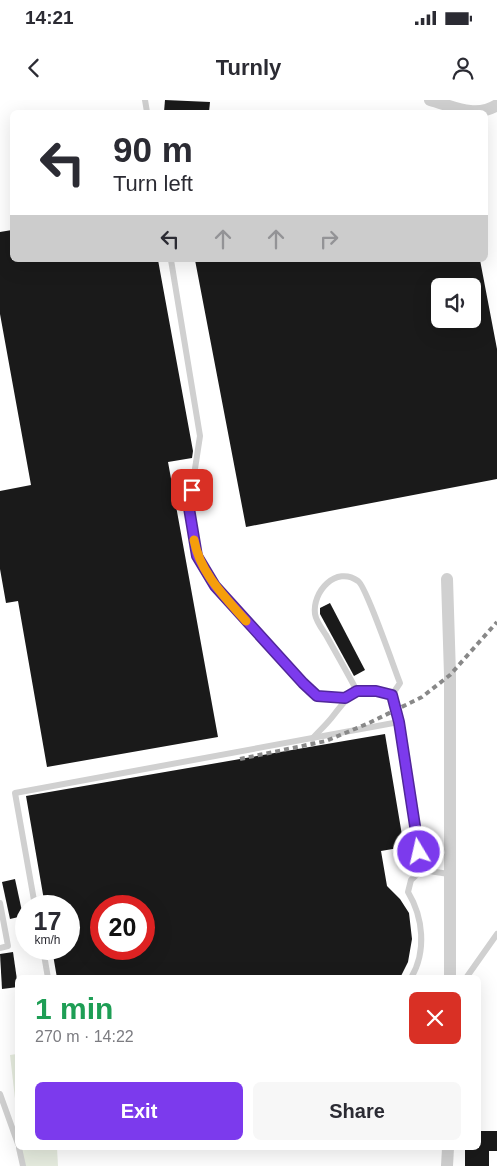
<!DOCTYPE html>
<html lang="en">
<head>
<meta charset="utf-8">
<style>
	:root { --surface:#fff; --page:#f7f7f7; --text:#2b2b33; --muted:#7c7c81; --accent:#7c3aed }
	body { margin:0; font-family:Helvetica,sans-serif; background:var(--page); color:var(--text); height:100vh; display:flex; flex-direction:column; font-size:19px; white-space:nowrap }
	* { box-sizing:border-box; margin:0 }
	p { font-size:16px; color:var(--muted) }
	.icon { flex:none; width:28px; height:28px; fill:none; stroke:currentColor; stroke-width:2; stroke-linecap:round; stroke-linejoin:round }
	.map { position:relative; flex:1; overflow:hidden }
	.panel { position:absolute; left:15px; top:875px; width:466px; height:175px; display:flex; flex-direction:column; background:var(--surface); border-radius:8px; box-shadow:0 5px 20px #0002 }
	.panel>* { flex:none }
	.hud { position:absolute; left:10px; top:10px; width:478px; height:152px; border-radius:8px; box-shadow:0 5px 20px #0002; background:#fff; color:var(--text); overflow:hidden }
	.controls { position:absolute; left:431px; top:178px; display:grid; gap:10px }
	.controls a { display:grid; place-items:center; width:50px; height:50px; border-radius:8px; background:var(--surface); box-shadow:0 5px 20px #0002; font-size:25px }
	.speed { position:absolute; left:15px; top:795px; display:flex; gap:10px; font-size:25px; font-weight:700; text-align:center }
	.speed>* { display:grid; place-content:center; width:65px; height:65px; border-radius:50%; background:var(--surface); box-shadow:0 5px 20px #0002; line-height:1 }
	.speed small { font-size:12px; font-weight:400 }
	.speed .limit { border:8px solid #d22; background:#fff; color:#111 }
	.pin { position:absolute; display:grid; place-items:center; width:42px; height:42px; color:#fff; margin:-21px; border-radius:10px; box-shadow:0 2px 8px #0006 }
	.me { position:absolute; width:55px; margin:-28px; rotate:351deg; stroke-linejoin:round; filter:drop-shadow(0 0 4px #0008) }
	.turn { display:flex; align-items:center; gap:18px; height:105px; padding:0 20px; font-size:22px }
	.turn .icon { width:65px; height:65px; stroke-width:2.5 }
	.turn b { display:block; font-size:35px; line-height:42px }
	.lanes { display:flex; align-items:center; height:48px; padding:0 20px; background:#0003; justify-content:center; gap:25px; direction:ltr }
	.lanes .off { opacity:.35 }
	.round { display:grid; place-items:center; flex:none; width:52px; height:52px; border-radius:8px; background:var(--page) }
	.overview { display:flex; align-items:center; justify-content:space-between; height:85px; padding:0 20px }
	h1 { font-size:30px; font-weight:800; line-height:38px; color:#1e9e55 }
	.action { display:flex; gap:10px; margin-top:auto; padding:10px 20px }
	.action a { flex:1; height:58px; border-radius:8px; background:var(--accent); color:#fff; font-size:20px; font-weight:800; line-height:58px; text-align:center }
	.action a+a { background:var(--page); color:var(--text) }
	.status { display:flex; justify-content:space-between; align-items:center; height:35px; padding:0 25px; background:var(--surface); direction:ltr }
	.status svg { height:14px; fill:currentColor }
	header { display:flex; justify-content:space-between; align-items:center; height:65px; padding:0 20px; background:var(--surface); font-size:22px; font-weight:800 }
	.map>svg:first-child { display:block }
</style>
</head>
<body>
<div class="status"><b>14:21</b><svg viewBox="0 0 49 12"><path d="M0 12V9h3v3zM5 12V6h3v6zM10 12V3h3v9zM15 12V0h3v12zM26 1h20v11H26zM47 4h2v5h-2z"/></svg></div>
<header><svg class="icon" aria-label="back" viewBox="0 0 24 24"><path d="M15 5l-7 7 7 7"/></svg>Turnly<svg class="icon" aria-label="person" viewBox="0 0 24 24"><circle cx="12" cy="8" r="4"/><path d="M4 21q1-7 8-7t8 7"/></svg></header>
<div class="map">
<svg width="497" height="1066" viewBox="0 0 497 1066">
	<rect width="100%" height="100%" fill="#fff"/>
	<g fill="#e6ecdf">
		<path d="M17,954H18L17,1016L10,955Z"/>
		<path d="M21,1048H57L58,1066H24Z"/>
	</g>
	<g fill="#1a1a1a" fill-rule="evenodd">
		<path d="M165,0L210,2L209,12H164Z"/>
		<path d="M12,130V160H158L193,351L192,358L168,362L218,637L47,667L18,501L6,503L0,469V391L31,385L0,214V132Z"/>
		<path d="M195,160H480L497,249V379L246,427ZM440,186H472V219H440Z"/>
		<path d="M330,503L365,570L354,576L320,514V508Z"/>
		<path d="M385,634L404,747L381,751L387,786L400,799L409,813L412,839L408,862L400,878H57L52,849H69V806H45L26,696ZM101,806H144V849H101Z"/>
		<path d="M15,779L23,816L10,819L2,782Z"/>
		<path d="M13,852L18,887L2,889L0,854Z"/>
		<path d="M479,1031H497V1051H489V1066H465V1048H479Z"/>
	</g>
	<g fill="none" stroke-linecap="round" stroke-linejoin="round">
		<g stroke="#d0d0d0" stroke-width="6">
			<path d="M145,0L147,12"/>
			<path d="M171,160L200,336L189,408L197,456L215,486L303,583L317,596L345,598"/>
			<path d="M357,591C347,572 336,553 326,535C322,529 316,521 315,514C312,492 336,465 358,481C366,486 394,568 400,583L392,595"/>
			<path d="M312,639C319,631 327,624 333,616C353,590 358,585 392,595L399,622"/>
			<path d="M0,803L8,846L0,848"/>
			<path d="M35,806L15,693L399,622L422,770L449,774"/>
			<path d="M43,849L48,878"/>
			<path d="M411,878C427,851 423,817 408,792L411,780L422,770"/>
			<path d="M466,878L497,834"/>
			<path d="M0,994L18,1044"/>
			<path d="M19,1048L23,1066"/>
		</g>
		<g stroke="#d0d0d0" stroke-width="12">
			<path d="M430,0C452,6 475,19 497,5"/>
			<path d="M447,479L450,575V878"/>
			<path d="M447,1066L448,1048"/>
		</g>
		<path stroke="#888" stroke-width="4" stroke-dasharray="5 4" stroke-linecap="butt" d="M240,659L326,641L369,623L422,597L450,575L497,522"/>
	</g>
	<g fill="none" stroke-linecap="round" stroke-linejoin="round">
		<defs>
			<path id="route" d="M192,390L189,408L197,456L215,486L303,583L317,596L345,598L357,591H376L392,595L399,622L419,752"/>
		</defs>
		<use href="#route" stroke="#51269a" stroke-width="12"/>
		<use href="#route" stroke="#7c3aed" stroke-width="9"/>
		<path stroke="#f59e0b" stroke-width="9" d="M194,440C200,473 225,497 246,521"/>
	</g>
</svg>
<div class="controls">
<a><svg class="icon" aria-label="sound" viewBox="0 0 24 24"><path d="M4 9h4l5-4v14l-5-4H4zM17 9q2 3 0 6"/></svg></a>
</div>
<div class="speed"><div>17<small>km/h</small></div><div class="limit">20</div></div>
<div class="pin" style="left:192px;top:390px;background:#d93025"><svg class="icon" aria-label="arrive" viewBox="0 0 24 24"><path d="M6 21V4h12l-3 4 3 4H6"/></svg></div>
<svg class="me" style="left:419px;top:752px" viewBox="-20 -20 40 40"><circle r="17" fill="#7c3aed" stroke="#fff" stroke-width="3"/><path d="M0-11L8 9 0 5-8 9z" fill="#fff"/></svg>
<div class="hud">
<div class="turn"><svg class="icon" aria-label="left" viewBox="0 0 24 24"><path d="M17 20v-9H6M10 6l-5 5 5 5"/></svg><div><b>90 m</b>Turn left</div></div>
<div class="lanes"><svg class="icon" aria-label="left" viewBox="0 0 24 24"><path d="M17 20v-9H6M10 6l-5 5 5 5"/></svg><svg class="icon off" aria-label="ahead" viewBox="0 0 24 24"><path d="M12 20V5M6 11l6-6 6 6"/></svg><svg class="icon off" aria-label="ahead" viewBox="0 0 24 24"><path d="M12 20V5M6 11l6-6 6 6"/></svg><svg class="icon off" aria-label="right" viewBox="0 0 24 24"><path d="M7 20v-9h11M14 6l5 5-5 5"/></svg></div>
</div>
<section class="panel">
<div class="overview"><div><h1>1 min</h1><p>270 m · 14:22</p></div><a class="round" style="background:#d93025;color:#fff"><svg class="icon" aria-label="close" viewBox="0 0 24 24"><path d="M6 6l12 12M18 6L6 18"/></svg></a></div>
<div class="action"><a>Exit</a><a>Share</a></div>
</section>
</div>
</body>
</html>
